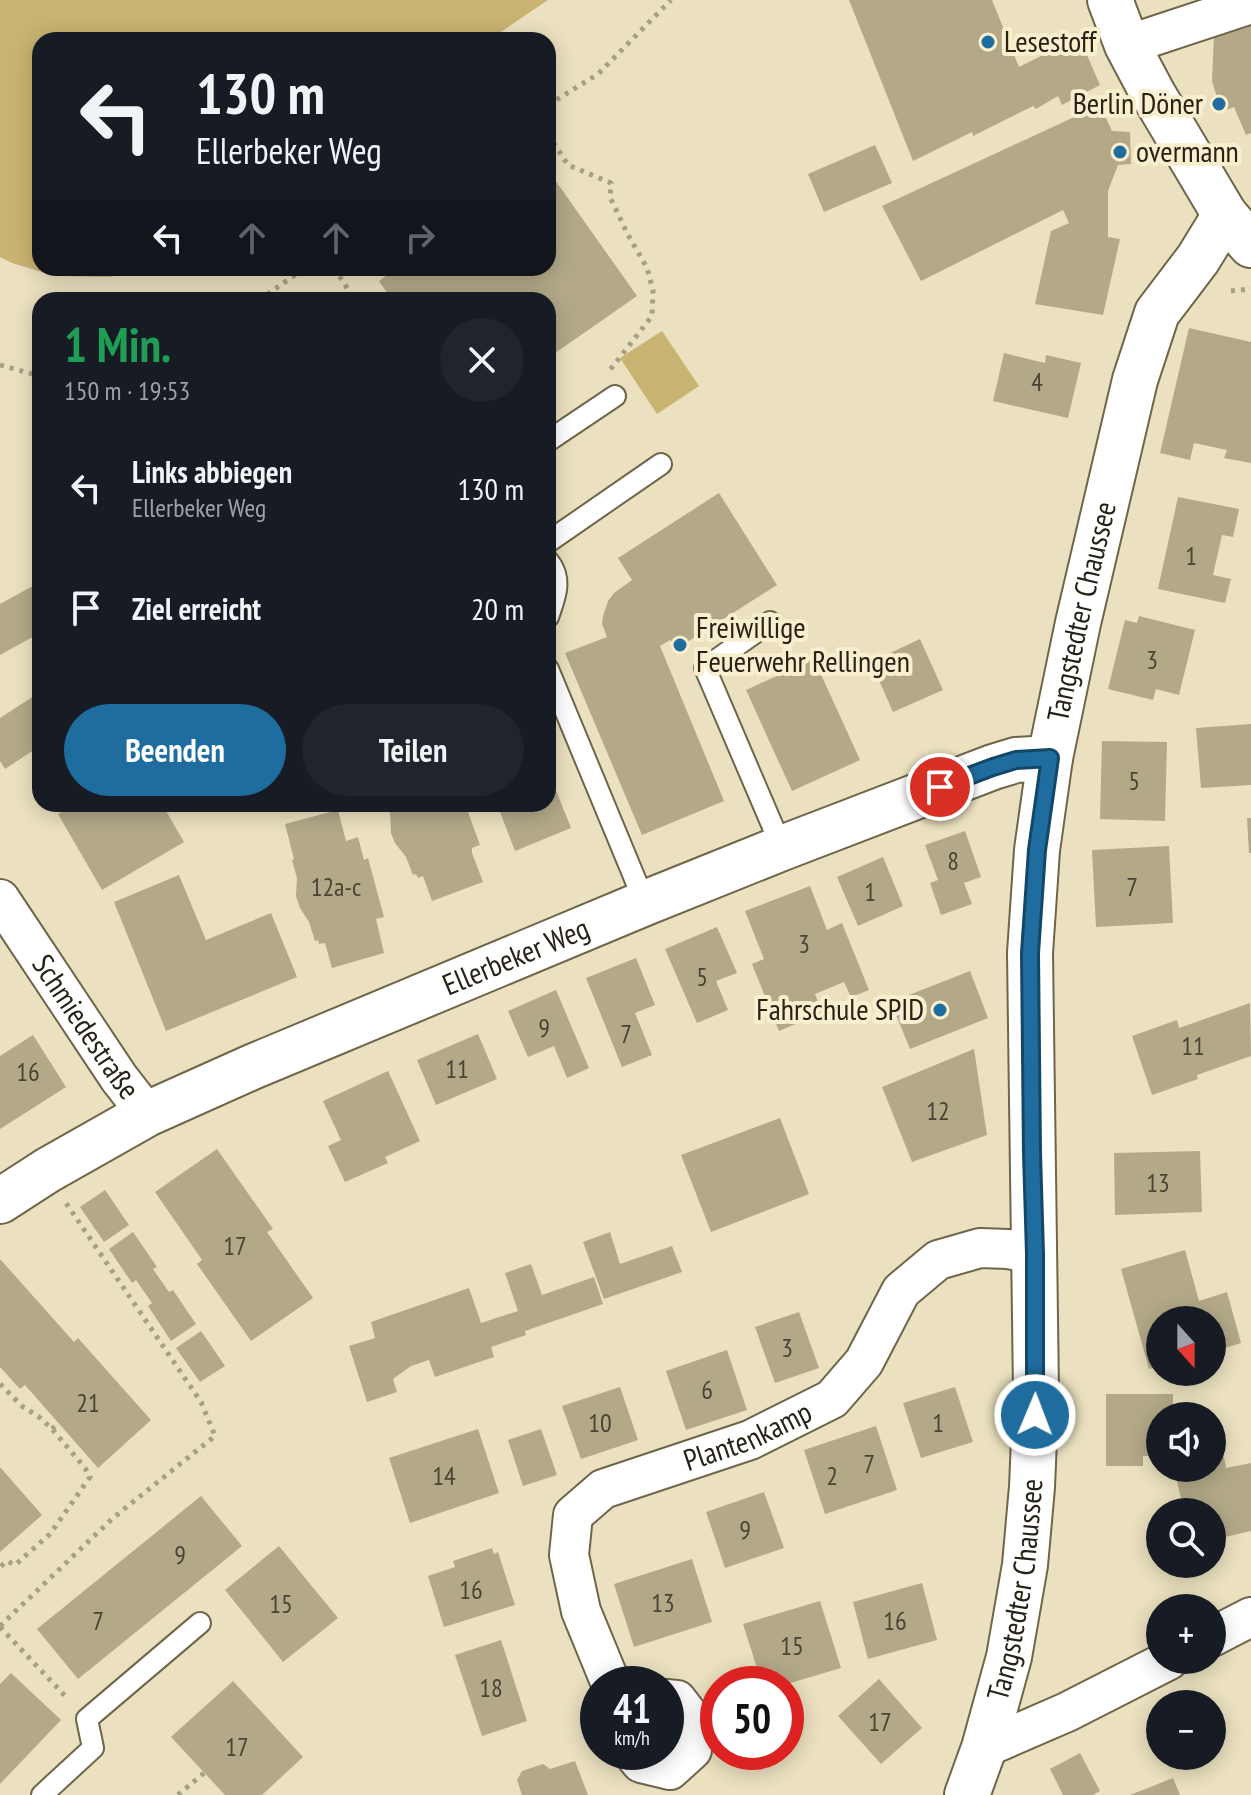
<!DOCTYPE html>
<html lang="de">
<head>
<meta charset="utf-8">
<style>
	:root { --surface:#171b24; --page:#20242c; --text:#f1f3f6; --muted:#9ea1a6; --accent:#1f6d9f }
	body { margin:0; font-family:"PT Sans Narrow",sans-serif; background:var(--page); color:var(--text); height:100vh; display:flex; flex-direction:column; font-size:30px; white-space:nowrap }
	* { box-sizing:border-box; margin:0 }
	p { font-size:26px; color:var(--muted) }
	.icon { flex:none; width:44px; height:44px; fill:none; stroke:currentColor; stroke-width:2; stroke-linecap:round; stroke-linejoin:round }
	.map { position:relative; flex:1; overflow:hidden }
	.details { position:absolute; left:32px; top:292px; width:524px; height:520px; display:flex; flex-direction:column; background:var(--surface); border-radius:24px; box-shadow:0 4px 20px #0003 }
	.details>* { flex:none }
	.banner { position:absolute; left:32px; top:32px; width:524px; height:244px; border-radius:24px; box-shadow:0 4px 20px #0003; background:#171b24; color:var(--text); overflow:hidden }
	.needle { width:52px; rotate:159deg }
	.tools { position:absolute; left:1146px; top:1306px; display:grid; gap:16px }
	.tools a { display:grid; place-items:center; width:80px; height:80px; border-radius:50%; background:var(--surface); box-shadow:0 4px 20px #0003; font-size:40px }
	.speed { position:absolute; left:580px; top:1666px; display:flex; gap:16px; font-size:40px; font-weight:700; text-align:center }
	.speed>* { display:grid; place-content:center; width:104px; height:104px; border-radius:50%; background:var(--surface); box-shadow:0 4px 20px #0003; line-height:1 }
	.speed small { font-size:20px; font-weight:400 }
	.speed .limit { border:12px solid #d22; background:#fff; color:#111 }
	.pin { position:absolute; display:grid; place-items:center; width:68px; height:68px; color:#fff; margin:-34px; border:4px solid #fff; border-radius:50%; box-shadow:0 2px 8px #0007 }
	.me { position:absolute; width:88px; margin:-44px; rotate:1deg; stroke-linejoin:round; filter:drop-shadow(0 0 6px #0008) }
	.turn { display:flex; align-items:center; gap:28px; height:168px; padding:0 32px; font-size:36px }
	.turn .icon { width:104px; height:104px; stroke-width:2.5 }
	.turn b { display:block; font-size:56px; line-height:68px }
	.lanes { display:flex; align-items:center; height:76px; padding:0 32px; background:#0003; justify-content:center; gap:40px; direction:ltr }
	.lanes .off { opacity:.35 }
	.round { display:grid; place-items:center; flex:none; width:84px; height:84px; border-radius:42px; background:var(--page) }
	.headline { display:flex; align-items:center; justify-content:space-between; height:136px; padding:0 32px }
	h1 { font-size:48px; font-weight:800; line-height:60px; color:#1e9e55 }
	.primary-button { display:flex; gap:16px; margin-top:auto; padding:16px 32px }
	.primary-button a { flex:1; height:92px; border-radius:48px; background:var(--accent); color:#fff; font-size:32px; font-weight:800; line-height:92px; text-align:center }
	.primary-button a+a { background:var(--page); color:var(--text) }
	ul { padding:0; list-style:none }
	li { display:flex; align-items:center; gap:24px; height:120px; padding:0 32px }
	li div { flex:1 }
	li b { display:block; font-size:30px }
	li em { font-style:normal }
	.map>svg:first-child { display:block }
</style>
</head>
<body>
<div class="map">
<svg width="1251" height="1795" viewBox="0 0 1251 1795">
	<rect width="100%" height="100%" fill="#ebe1c0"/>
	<g fill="#c8b371">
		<path d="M0,0H548L489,40H40V268H138L110,277L55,276L12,263L0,257Z"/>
		<path d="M662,331L699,386L657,414L620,358Z"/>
	</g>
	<g fill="#b3a989">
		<path d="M849,0H992L1019,67L1079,37L1100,85L1062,105L1058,96L1036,109L1033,106L973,136L972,132L913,161Z"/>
		<path d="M1251,21V133L1246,135L1234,107L1226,110L1219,104L1212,81L1214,35Z"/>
		<path d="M1100,105L1112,131L1130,132L1131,164L1118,165L1108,191V237L1120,239L1103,315L1035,304L1051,231L1069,223L1063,210L921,281L882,206Z"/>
		<path d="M875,145L892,183L824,212L808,174Z"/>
		<path d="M548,170L637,296L548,358V300H392L379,281L397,268H548Z"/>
		<path d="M1189,328L1251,342V463L1224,458L1227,450L1194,443L1190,460L1160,453Z"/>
		<path d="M1004,353L1045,363L1046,355L1081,363L1068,418L993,401Z"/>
		<path d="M719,493L777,585L676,649L670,640L660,646L724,801L642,835L565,653L607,637L602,624L603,616L608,601L614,593L632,580L618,558Z"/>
		<path d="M1178,497L1239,509L1233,537L1222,535L1213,575L1231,579L1225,603L1158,589Z"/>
		<path d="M40,582V633L0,655V604Z"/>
		<path d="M1139,616L1195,630L1179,695L1156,689L1153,700L1108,689L1125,620L1137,623Z"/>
		<path d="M920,639L943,690L893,712L871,662Z"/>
		<path d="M814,659L860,760L792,791L746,690Z"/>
		<path d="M40,692V746L5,769L0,761V718Z"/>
		<path d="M1251,724V785L1201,788L1196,728Z"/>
		<path d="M1102,741L1167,742L1165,821L1100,819Z"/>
		<path d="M548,770L571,828L515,851L497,804H548Z"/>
		<path d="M74,804H162L184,842L102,890L58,814Z"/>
		<path d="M386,804H465L480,845L472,848V853L483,882L432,901L423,876L418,878L416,874L413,875L406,857L395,843L391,833L390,814Z"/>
		<path d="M338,810L346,841L358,837L364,860L368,858L384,917L376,919L384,953L332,968L325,943L319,944L318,940L315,941L309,922L300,908L296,896L297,878L292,860L294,859L285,824Z"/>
		<path d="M1247,818H1251V853H1249Z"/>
		<path d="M965,831L981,877L964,883L972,904L941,915L930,883L938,880L925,845Z"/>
		<path d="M1169,846L1173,923L1096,927L1092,850Z"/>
		<path d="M883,857L903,906L858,926L837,877Z"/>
		<path d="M179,875L206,940L271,913L297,977L166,1031L114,902Z"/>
		<path d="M810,886L827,930L842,923L869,990L851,997L844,982L815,994L822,1013L779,1031L752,964L764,959L745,911Z"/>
		<path d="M717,927L737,973L716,981L728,1010L697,1023L665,949Z"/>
		<path d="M636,958L655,1005L635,1013L652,1055L622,1067L586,978Z"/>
		<path d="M970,971L988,1018L910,1049L891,1002Z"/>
		<path d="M556,990L589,1068L567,1078L554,1046L528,1057L508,1011Z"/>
		<path d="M1250,1003L1251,1056L1197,1075L1198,1079L1152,1095L1132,1036L1177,1020L1179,1028Z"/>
		<path d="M478,1034L497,1079L436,1105L417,1060Z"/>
		<path d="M33,1035L66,1087L0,1129V1056Z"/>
		<path d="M974,1049L987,1135L912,1162L882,1087Z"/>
		<path d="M388,1071L420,1141L385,1157L388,1163L345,1182L328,1146L341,1140L323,1101Z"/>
		<path d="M780,1118L809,1194L711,1232L681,1155Z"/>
		<path d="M217,1149L273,1229L267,1232L313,1298L251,1341L197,1264L202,1260L155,1192Z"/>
		<path d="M1200,1151L1202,1212L1115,1215L1114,1153Z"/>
		<path d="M105,1190L129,1225L104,1242L80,1207Z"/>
		<path d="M133,1232L157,1267L153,1269L169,1292L173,1290L196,1324L171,1341L148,1306L152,1303L136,1280L132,1283L109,1249Z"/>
		<path d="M610,1232L620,1264L672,1246L682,1272L604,1299L583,1242Z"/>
		<path d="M1185,1250L1199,1301L1227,1292L1241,1343L1212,1352V1320H1160V1366L1149,1369L1121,1269Z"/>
		<path d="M0,1259L74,1342L78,1338L151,1420L98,1468L25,1385L20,1389L0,1367Z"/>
		<path d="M531,1264L542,1295L594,1277L603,1304L525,1331L526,1335L491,1347L494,1357L435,1377L429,1360L411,1366L393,1379L397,1392L367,1402L349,1346L375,1338L371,1322L469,1288L481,1323L518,1311L505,1273Z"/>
		<path d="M799,1312L819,1368L775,1383L755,1327Z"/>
		<path d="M201,1331L225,1366L200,1382L176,1348Z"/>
		<path d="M727,1350L747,1410L686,1430L666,1371Z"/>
		<path d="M620,1387L638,1440L581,1459L562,1406Z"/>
		<path d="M955,1387L973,1442L921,1458L903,1403Z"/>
		<path d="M1106,1394H1173V1416H1160V1456H1143V1466H1106Z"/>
		<path d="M876,1426L897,1490L825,1514L804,1450Z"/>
		<path d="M478,1429L499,1493L410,1523L389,1458Z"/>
		<path d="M541,1429L557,1475L523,1486L508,1440Z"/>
		<path d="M1224,1457L1226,1468L1251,1463V1531L1212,1540V1512H1184L1174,1468H1212V1459Z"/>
		<path d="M0,1467L42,1515L0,1552Z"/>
		<path d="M764,1492L784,1548L725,1568L706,1512Z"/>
		<path d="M201,1496L242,1546L78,1679L37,1629Z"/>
		<path d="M279,1546L338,1618L283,1662L225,1590Z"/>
		<path d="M492,1548L494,1554L498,1552L515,1605L444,1627L428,1576L455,1567L453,1561Z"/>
		<path d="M692,1559L712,1622L634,1647L614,1584Z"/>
		<path d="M922,1583L937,1640L868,1659L853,1602Z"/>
		<path d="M820,1601L841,1668L787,1684H762L743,1624Z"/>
		<path d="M501,1640L527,1721L482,1736L455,1655Z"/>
		<path d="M11,1673L61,1720L0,1784V1684Z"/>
		<path d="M879,1679L922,1728L881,1764L838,1716Z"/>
		<path d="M233,1681L303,1757L262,1795H225L171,1737Z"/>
		<path d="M1080,1753L1100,1791L1093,1795H1063L1050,1769Z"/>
		<path d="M575,1761L588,1795H522L517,1780L522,1771L543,1764L550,1769Z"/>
		<path d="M1173,1778L1180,1795H1130Z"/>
	</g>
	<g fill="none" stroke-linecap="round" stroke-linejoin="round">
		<defs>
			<g id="lane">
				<path d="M548,441L615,396"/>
				<path d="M548,542L661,464"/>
				<path d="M548,561C563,579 555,597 548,617"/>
				<path d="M770,622L705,668L782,848"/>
				<path d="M548,669L645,903"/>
				<path d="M42,1795L93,1748L87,1719L200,1623"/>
			</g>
			<g id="street">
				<path d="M1127,45L1251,4"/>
				<path id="s1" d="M0,899L119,1078L147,1114"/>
				<path d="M1212,1637L1251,1617"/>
				<path id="s2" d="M611,1684L581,1611L569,1555L573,1515L603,1489L750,1440L832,1399L864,1362L901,1291L938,1260L980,1248L1008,1249L1035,1254"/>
				<path d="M984,1748L1067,1712L1169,1660"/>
				<path d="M632,1752L641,1763L670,1770L692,1750L694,1722L677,1700L666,1699"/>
			</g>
			<g id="secondary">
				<path d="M1110,0L1127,45L1153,94L1225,215L1251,245"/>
				<path id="s3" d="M0,1201L48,1170L147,1114L252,1067L645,903L782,848L993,767L1016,760L1050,758"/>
				<path id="s4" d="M967,1795L984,1748L1009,1657L1025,1565L1032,1487L1036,1391L1030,953L1037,850L1050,758L1078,623L1135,380L1157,313L1198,259L1225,215"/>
			</g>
		</defs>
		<use href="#lane" stroke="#6f6649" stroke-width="24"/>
		<use href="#street" stroke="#6f6649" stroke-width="42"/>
		<use href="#secondary" stroke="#6f6649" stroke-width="48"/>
		<g stroke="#a8a086" stroke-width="5" stroke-dasharray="4 6" stroke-linecap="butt">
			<path d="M548,105L598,74L671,0"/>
			<path d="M548,134L568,165L611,183L610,197L627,233L647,268L653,290L652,316L610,370"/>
			<path d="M334,268L355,300"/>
			<path d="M1231,291L1251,289"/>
			<path d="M259,300L305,268"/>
			<path d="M0,365L40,376"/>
			<path d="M0,1384L23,1407L38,1416L52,1429L85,1468L90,1477L50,1534L15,1565L7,1561L0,1567"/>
			<path d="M52,1429L58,1423"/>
			<path d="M0,1626L113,1518L215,1436L201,1402L66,1203"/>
			<path d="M0,1627L68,1699"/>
			<path d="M178,1795L204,1773"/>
		</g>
		<use href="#lane" stroke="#fff" stroke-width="20"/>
		<use href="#street" stroke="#fff" stroke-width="38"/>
		<use href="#secondary" stroke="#fff" stroke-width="44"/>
	</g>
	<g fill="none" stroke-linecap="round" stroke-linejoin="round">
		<defs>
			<path id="route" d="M940,787L993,767L1016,760L1050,758L1037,850L1030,953L1032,1153L1035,1254V1415"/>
		</defs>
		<use href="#route" stroke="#144767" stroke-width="20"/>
		<use href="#route" stroke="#1f6d9f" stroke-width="14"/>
	</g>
	<g fill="#1f6d9f" stroke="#f9eecd" stroke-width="3">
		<circle cx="988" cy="42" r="8"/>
		<circle cx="1219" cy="104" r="8"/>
		<circle cx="1120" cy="152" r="8"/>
		<circle cx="680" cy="645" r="8"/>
		<circle cx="940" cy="1010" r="8"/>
	</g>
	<g text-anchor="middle" stroke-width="8" stroke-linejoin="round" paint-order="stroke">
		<g font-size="26" fill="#494433">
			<text x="1037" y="391">4</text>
			<text x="1191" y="565">1</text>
			<text x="1152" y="669">3</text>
			<text x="1134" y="790">5</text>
			<text x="953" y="870">8</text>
			<text x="336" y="896">12a-c</text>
			<text x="1132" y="896">7</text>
			<text x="870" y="901">1</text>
			<text x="804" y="953">3</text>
			<text x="702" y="986">5</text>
			<text x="544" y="1037">9</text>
			<text x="626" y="1043">7</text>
			<text x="1193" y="1055">11</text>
			<text x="457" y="1078">11</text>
			<text x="28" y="1081">16</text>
			<text x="938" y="1120">12</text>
			<text x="1158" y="1192">13</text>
			<text x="235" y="1255">17</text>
			<text x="787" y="1357">3</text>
			<text x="707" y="1399">6</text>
			<text x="88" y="1412">21</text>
			<text x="600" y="1432">10</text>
			<text x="938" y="1432">1</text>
			<text x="869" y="1473">7</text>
			<text x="444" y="1485">14</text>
			<text x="832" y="1485">2</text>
			<text x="745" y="1539">9</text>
			<text x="180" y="1564">9</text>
			<text x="471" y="1599">16</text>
			<text x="663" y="1612">13</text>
			<text x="281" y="1613">15</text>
			<text x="98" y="1630">7</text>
			<text x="895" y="1630">16</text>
			<text x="792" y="1655">15</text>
			<text x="491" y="1697">18</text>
			<text x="880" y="1731">17</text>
			<text x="237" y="1756">17</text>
		</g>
		<g font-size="30" fill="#262216" stroke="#f9eecd" text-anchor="start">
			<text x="1004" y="52">Lesestoff</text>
			<text x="1203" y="114" text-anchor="end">Berlin Döner</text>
			<text x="1136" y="162">overmann</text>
			<text x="696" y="638">Freiwillige<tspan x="696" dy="34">Feuerwehr Rellingen</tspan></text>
			<text x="924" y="1020" text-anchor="end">Fahrschule SPID</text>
		</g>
		<g font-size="30" fill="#262216" stroke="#f9eecd">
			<text dy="10" stroke="none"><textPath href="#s4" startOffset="1196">Tangstedter Chaussee</textPath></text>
			<text dy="10" stroke="none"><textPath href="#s3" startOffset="572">Ellerbeker Weg</textPath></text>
			<text dy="10" stroke="none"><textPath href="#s1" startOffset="154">Schmiedestraße</textPath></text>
			<text dy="10" stroke="none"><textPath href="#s2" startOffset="370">Plantenkamp</textPath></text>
			<text dy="10" stroke="none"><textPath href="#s4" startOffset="212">Tangstedter Chaussee</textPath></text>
		</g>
	</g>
</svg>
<div class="tools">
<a><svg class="needle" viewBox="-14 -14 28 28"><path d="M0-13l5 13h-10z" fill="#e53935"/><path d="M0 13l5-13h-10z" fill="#9ea1a6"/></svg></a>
<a><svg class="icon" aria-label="sound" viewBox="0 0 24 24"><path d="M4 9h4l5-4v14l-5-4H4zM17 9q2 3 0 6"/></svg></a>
<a><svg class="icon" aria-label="search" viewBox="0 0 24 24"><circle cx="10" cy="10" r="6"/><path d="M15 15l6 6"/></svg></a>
<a>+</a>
<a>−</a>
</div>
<div class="speed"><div>41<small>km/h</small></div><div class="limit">50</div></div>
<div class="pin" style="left:940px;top:787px;background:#d93025"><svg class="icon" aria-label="arrive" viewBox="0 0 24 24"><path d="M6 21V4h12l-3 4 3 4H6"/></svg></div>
<svg class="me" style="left:1035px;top:1415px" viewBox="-20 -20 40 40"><circle r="17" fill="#1f6d9f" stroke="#fff" stroke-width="3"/><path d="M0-11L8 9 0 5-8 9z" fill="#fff"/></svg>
<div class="banner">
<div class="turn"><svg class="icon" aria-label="left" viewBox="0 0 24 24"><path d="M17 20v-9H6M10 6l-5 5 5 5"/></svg><div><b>130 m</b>Ellerbeker Weg</div></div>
<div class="lanes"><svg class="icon" aria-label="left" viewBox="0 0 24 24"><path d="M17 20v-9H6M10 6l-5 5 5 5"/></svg><svg class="icon off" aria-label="ahead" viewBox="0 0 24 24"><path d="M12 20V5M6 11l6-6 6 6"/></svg><svg class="icon off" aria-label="ahead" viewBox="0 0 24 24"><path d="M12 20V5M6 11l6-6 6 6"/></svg><svg class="icon off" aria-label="right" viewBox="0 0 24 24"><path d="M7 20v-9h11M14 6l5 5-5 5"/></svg></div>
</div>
<section class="details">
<div class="headline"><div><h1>1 Min.</h1><p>150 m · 19:53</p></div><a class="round"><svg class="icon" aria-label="close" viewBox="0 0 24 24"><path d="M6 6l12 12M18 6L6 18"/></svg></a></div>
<ul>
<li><svg class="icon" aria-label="left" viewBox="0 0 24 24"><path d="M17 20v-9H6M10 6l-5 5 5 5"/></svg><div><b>Links abbiegen</b><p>Ellerbeker Weg</p></div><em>130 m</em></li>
<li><svg class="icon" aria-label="arrive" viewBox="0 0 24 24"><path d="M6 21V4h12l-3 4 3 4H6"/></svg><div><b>Ziel erreicht</b></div><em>20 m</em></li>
</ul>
<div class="primary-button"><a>Beenden</a><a>Teilen</a></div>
</section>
</div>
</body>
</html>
